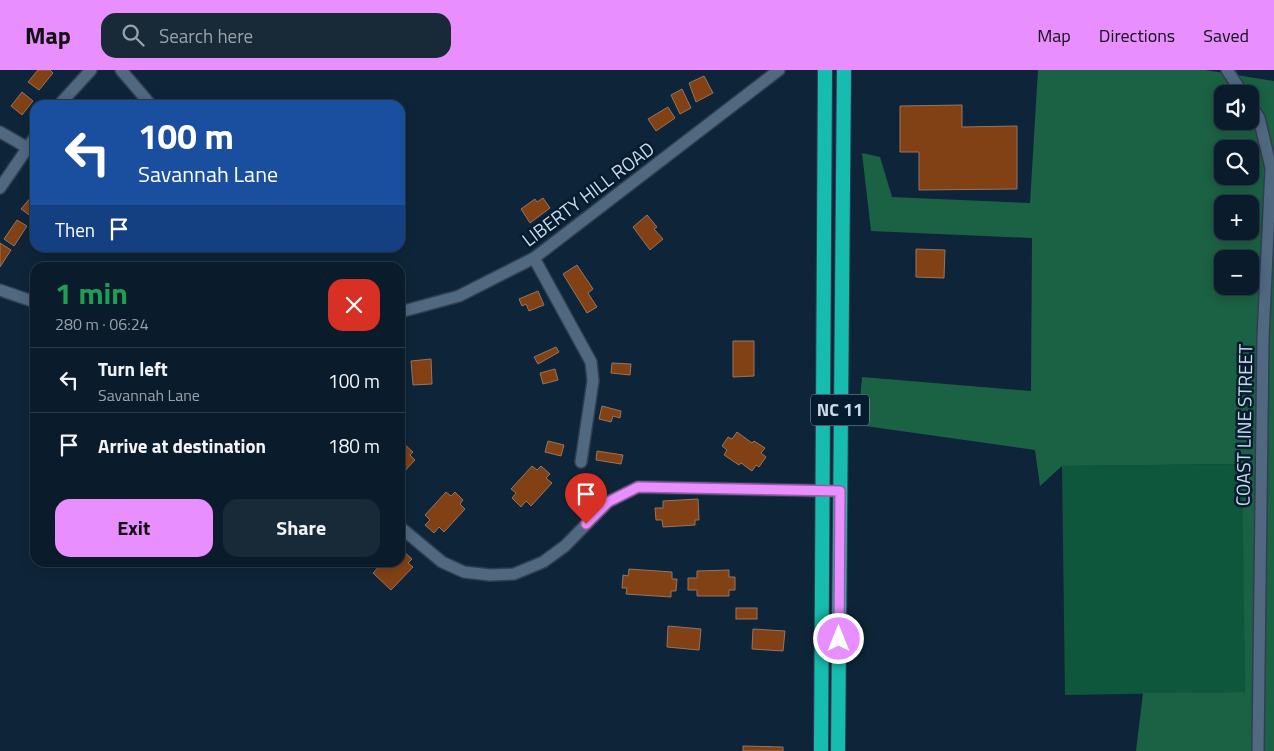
<!DOCTYPE html>
<html lang="en">
<head>
<meta charset="utf-8">
<style>
	:root { --surface:#0a1c2b; --page:#182937; --text:#f1f3f6; --muted:#99a1a9; --line:#2a3a47; --accent:#e88eff }
	body { margin:0; font-family:"Titillium Web",sans-serif; background:var(--page); color:var(--text); height:100vh; display:flex; flex-direction:column; font-size:19px; white-space:nowrap }
	* { box-sizing:border-box; margin:0 }
	p { font-size:16px; color:var(--muted) }
	.icon { flex:none; width:28px; height:28px; fill:none; stroke:currentColor; stroke-width:2; stroke-linecap:round; stroke-linejoin:round }
	.map { position:relative; flex:1; overflow:hidden }
	.details { position:absolute; left:30px; top:192px; width:375px; height:305px; display:flex; flex-direction:column; background:var(--surface); border-radius:15px; box-shadow:0 2px 12px #0003,0 0 0 1px var(--line) }
	.details>* { flex:none }
	.guide { position:absolute; left:30px; top:30px; width:375px; height:152px; border-radius:15px; box-shadow:0 2px 12px #0003,0 0 0 1px var(--line); background:#1a4fa0; color:#fff; overflow:hidden }
	.fabs { position:absolute; left:1214px; top:15px; display:grid; gap:10px }
	.fabs a { display:grid; place-items:center; width:45px; height:45px; border-radius:10px; background:var(--surface); box-shadow:0 2px 12px #0003,0 0 0 1px var(--line); font-size:25px }
	.pin { position:absolute; display:grid; place-items:center; width:42px; height:42px; color:#fff; margin:-51px -21px; border-radius:50% 50% 50% 0; rotate:-45deg; box-shadow:0 0 5px #0007 }
	.pin .icon { rotate:45deg }
	.me { position:absolute; width:55px; margin:-28px; rotate:0deg; stroke-linejoin:round; filter:drop-shadow(0 0 4px #0008) }
	.turn { display:flex; align-items:center; gap:18px; height:105px; padding:0 25px; font-size:22px }
	.turn .icon { width:65px; height:65px; stroke-width:2.5 }
	.turn b { display:block; font-size:35px; line-height:42px }
	.then { display:flex; align-items:center; height:48px; padding:0 25px; background:#0003; gap:10px; font-size:19px }
	.round { display:grid; place-items:center; flex:none; width:52px; height:52px; border-radius:15px; background:var(--page) }
	.head { display:flex; align-items:center; justify-content:space-between; height:85px; padding:0 25px }
	h1 { font-size:30px; font-weight:700; line-height:38px; color:#1e9e55 }
	.primary-button { display:flex; gap:10px; margin-top:auto; padding:10px 25px }
	.primary-button a { flex:1; height:58px; border-radius:15px; background:var(--accent); color:#111; font-size:20px; font-weight:700; line-height:58px; text-align:center }
	.primary-button a+a { background:var(--page); color:var(--text) }
	ul { padding:0; list-style:none }
	li { display:flex; align-items:center; gap:15px; height:65px; padding:0 25px; border-top:1px solid var(--line) }
	li div { flex:1 }
	li b { display:block; font-size:19px }
	li em { font-style:normal }
	header { display:flex; align-items:center; gap:30px; box-sizing:border-box; height:70px; padding:0 25px; background:var(--accent); color:#111 }
	header strong { font-size:24px }
	nav { display:flex; gap:28px; margin-inline-start:auto; font-size:18px }
	.search { width:350px; height:45px; background:var(--page); display:flex; align-items:center; gap:12px; box-sizing:border-box; padding:0 18px; border-radius:15px; color:var(--muted); font-size:19px }
	.map>svg:first-child { display:block }
</style>
</head>
<body>
<header>
<strong>Map</strong>
<div class="search"><svg class="icon" aria-label="search" viewBox="0 0 24 24"><circle cx="10" cy="10" r="6"/><path d="M15 15l6 6"/></svg>Search here</div>
<nav><a>Map</a><a>Directions</a><a>Saved</a></nav>
</header>
<div class="map">
<svg width="1274" height="681" viewBox="0 0 1274 681">
	<rect width="100%" height="100%" fill="#0e2539"/>
	<path fill="#0f573c" d="M1243,394L1245,622L1065,625L1062,396Z"/>
	<path fill="#1b6144" fill-rule="evenodd" d="M1038,0H1205L1274,11V681H1136L1143,623L1245,622L1242,394L1062,396L1040,416L1035,380L858,355L862,307L1031,321L1032,168L871,161L862,83L880,87L892,127L1030,133ZM1222,24H1250V51H1222ZM1222,79H1250V106H1222ZM1222,134H1250V161H1222ZM1222,189H1250V216H1222Z"/>
	<g fill="#824114" stroke="#947563">
		<path d="M38,0H50L53,3L39,20L28,12Z"/>
		<path d="M704,6L713,23L696,32L689,13Z"/>
		<path d="M682,19L691,38L680,44L671,25Z"/>
		<path d="M22,22L33,31L22,45L11,36Z"/>
		<path d="M962,35V57L1017,56V119L919,120V82H900V36Z"/>
		<path d="M668,37L675,48L656,61L648,49Z"/>
		<path d="M32,126L35,128V143L32,147L21,139Z"/>
		<path d="M543,128L550,138L530,153L521,139L535,129L537,132Z"/>
		<path d="M647,145L657,157L654,159L663,169L650,180L633,157Z"/>
		<path d="M17,150L27,156L14,176L4,169Z"/>
		<path d="M0,173L11,180L0,197Z"/>
		<path d="M916,179L945,180L944,208L916,207Z"/>
		<path d="M577,195L593,219L588,223L597,237L587,243L563,204Z"/>
		<path d="M538,221L544,235L529,241L526,234L522,236L519,229Z"/>
		<path d="M733,271H754V306L733,307Z"/>
		<path d="M556,277L559,282L538,294L534,287Z"/>
		<path d="M431,289L432,314L413,315L411,291Z"/>
		<path d="M612,293L631,294L630,305L611,303Z"/>
		<path d="M555,299L558,310L543,314L540,303Z"/>
		<path d="M602,336L621,341L620,348L613,346L611,352L599,349Z"/>
		<path d="M737,362L752,373L754,371L765,378L761,383L766,387L759,397L756,395L752,401L741,393L739,395L724,385L727,380L722,376L728,367L732,369Z"/>
		<path d="M548,371L564,375L561,386L545,382Z"/>
		<path d="M404,374L413,382L410,385L415,390L400,406V378Z"/>
		<path d="M597,381L623,385L621,394L596,390Z"/>
		<path d="M532,396L537,400L541,396L550,404L546,408L552,413L531,436L526,431L521,437L512,428L516,423L511,419Z"/>
		<path d="M446,422L451,426L455,422L463,430L460,434L465,439L444,462L439,457L434,463L425,455L430,450L425,445Z"/>
		<path d="M698,429L699,450H695V455L663,457L662,450H656L655,438H663V431Z"/>
		<path d="M403,481L412,489L408,493L413,497L391,520L373,503L383,492H400V484Z"/>
		<path d="M629,499L672,502V509H677L676,521H671V527L626,524L627,518H622L623,505L628,506Z"/>
		<path d="M729,500V507H735V520H729V526H697V520H688V508H697V501Z"/>
		<rect x="736" y="538" width="21" height="11"/>
		<path d="M668,556L701,559L699,580L667,577Z"/>
		<path d="M753,559L785,561L783,581L752,579Z"/>
		<path d="M743,676L783,677V681H743Z"/>
	</g>
	<g fill="none" stroke-linecap="round" stroke-linejoin="round">
		<defs>
			<g id="minor">
				<path d="M121,0L151,35"/>
				<path d="M1227,0L1243,24"/>
				<path d="M1250,34L1259,48L1271,98L1263,268L1258,681"/>
				<path d="M59,35L91,0"/>
				<path d="M0,62L28,78"/>
				<path d="M0,118L35,67"/>
				<path d="M534,188L591,292L593,311L581,392"/>
				<path d="M0,220L35,232"/>
				<path d="M400,242L459,226L534,188L779,0"/>
				<path d="M400,457L442,492L464,502L490,505L514,504L543,492L565,476L608,432L638,417L839,421"/>
			</g>
			<g id="trunk">
				<path d="M821,681L825,0"/>
				<path d="M838,681L844,0"/>
			</g>
		</defs>
		<use href="#minor" stroke="#313e50" stroke-width="14"/>
		<use href="#trunk" stroke="#313e50" stroke-width="16"/>
		<use href="#minor" stroke="#506980" stroke-width="11"/>
		<use href="#trunk" stroke="#16bcad" stroke-width="14"/>
	</g>
	<g fill="none" stroke-linecap="round" stroke-linejoin="round">
		<defs>
			<path id="route" d="M586,454L608,432L638,417L840,421L839,569"/>
		</defs>
		<use href="#route" stroke="#975ca6" stroke-width="12"/>
		<use href="#route" stroke="#e88eff" stroke-width="9"/>
	</g>
	<g text-anchor="middle" stroke-width="5" stroke-linejoin="round" paint-order="stroke">
		<rect fill="#051b2f" stroke="#90a0b0" stroke-width="1" x="811" y="324.5" width="58" height="31" rx="4"/>
		<g font-size="18" font-weight="bold" fill="#ccd9e7">
			<text x="840" y="346">NC 11</text>
		</g>
		<g font-size="19" fill="#ccd9e7" stroke="#051b2f">
			<text transform="translate(588 124) rotate(-37)" y="7">LIBERTY HILL ROAD</text>
			<text transform="translate(1244 355) rotate(-89)" y="7">COAST LINE STREET</text>
		</g>
	</g>
</svg>
<div class="fabs">
<a><svg class="icon" aria-label="sound" viewBox="0 0 24 24"><path d="M4 9h4l5-4v14l-5-4H4zM17 9q2 3 0 6"/></svg></a>
<a><svg class="icon" aria-label="search" viewBox="0 0 24 24"><circle cx="10" cy="10" r="6"/><path d="M15 15l6 6"/></svg></a>
<a>+</a>
<a>−</a>
</div>
<div class="pin" style="left:586px;top:454px;background:#d93025"><svg class="icon" aria-label="arrive" viewBox="0 0 24 24"><path d="M6 21V4h12l-3 4 3 4H6"/></svg></div>
<svg class="me" style="left:839px;top:569px" viewBox="-20 -20 40 40"><circle r="17" fill="#e88eff" stroke="#fff" stroke-width="3"/><path d="M0-11L8 9 0 5-8 9z" fill="#fff"/></svg>
<div class="guide">
<div class="turn"><svg class="icon" aria-label="left" viewBox="0 0 24 24"><path d="M17 20v-9H6M10 6l-5 5 5 5"/></svg><div><b>100 m</b>Savannah Lane</div></div>
<div class="then">Then<svg class="icon" aria-label="arrive" viewBox="0 0 24 24"><path d="M6 21V4h12l-3 4 3 4H6"/></svg></div>
</div>
<section class="details">
<div class="head"><div><h1>1 min</h1><p>280 m · 06:24</p></div><a class="round" style="background:#d93025;color:#fff"><svg class="icon" aria-label="close" viewBox="0 0 24 24"><path d="M6 6l12 12M18 6L6 18"/></svg></a></div>
<ul>
<li><svg class="icon" aria-label="left" viewBox="0 0 24 24"><path d="M17 20v-9H6M10 6l-5 5 5 5"/></svg><div><b>Turn left</b><p>Savannah Lane</p></div><em>100 m</em></li>
<li><svg class="icon" aria-label="arrive" viewBox="0 0 24 24"><path d="M6 21V4h12l-3 4 3 4H6"/></svg><div><b>Arrive at destination</b></div><em>180 m</em></li>
</ul>
<div class="primary-button"><a>Exit</a><a>Share</a></div>
</section>
</div>
</body>
</html>
